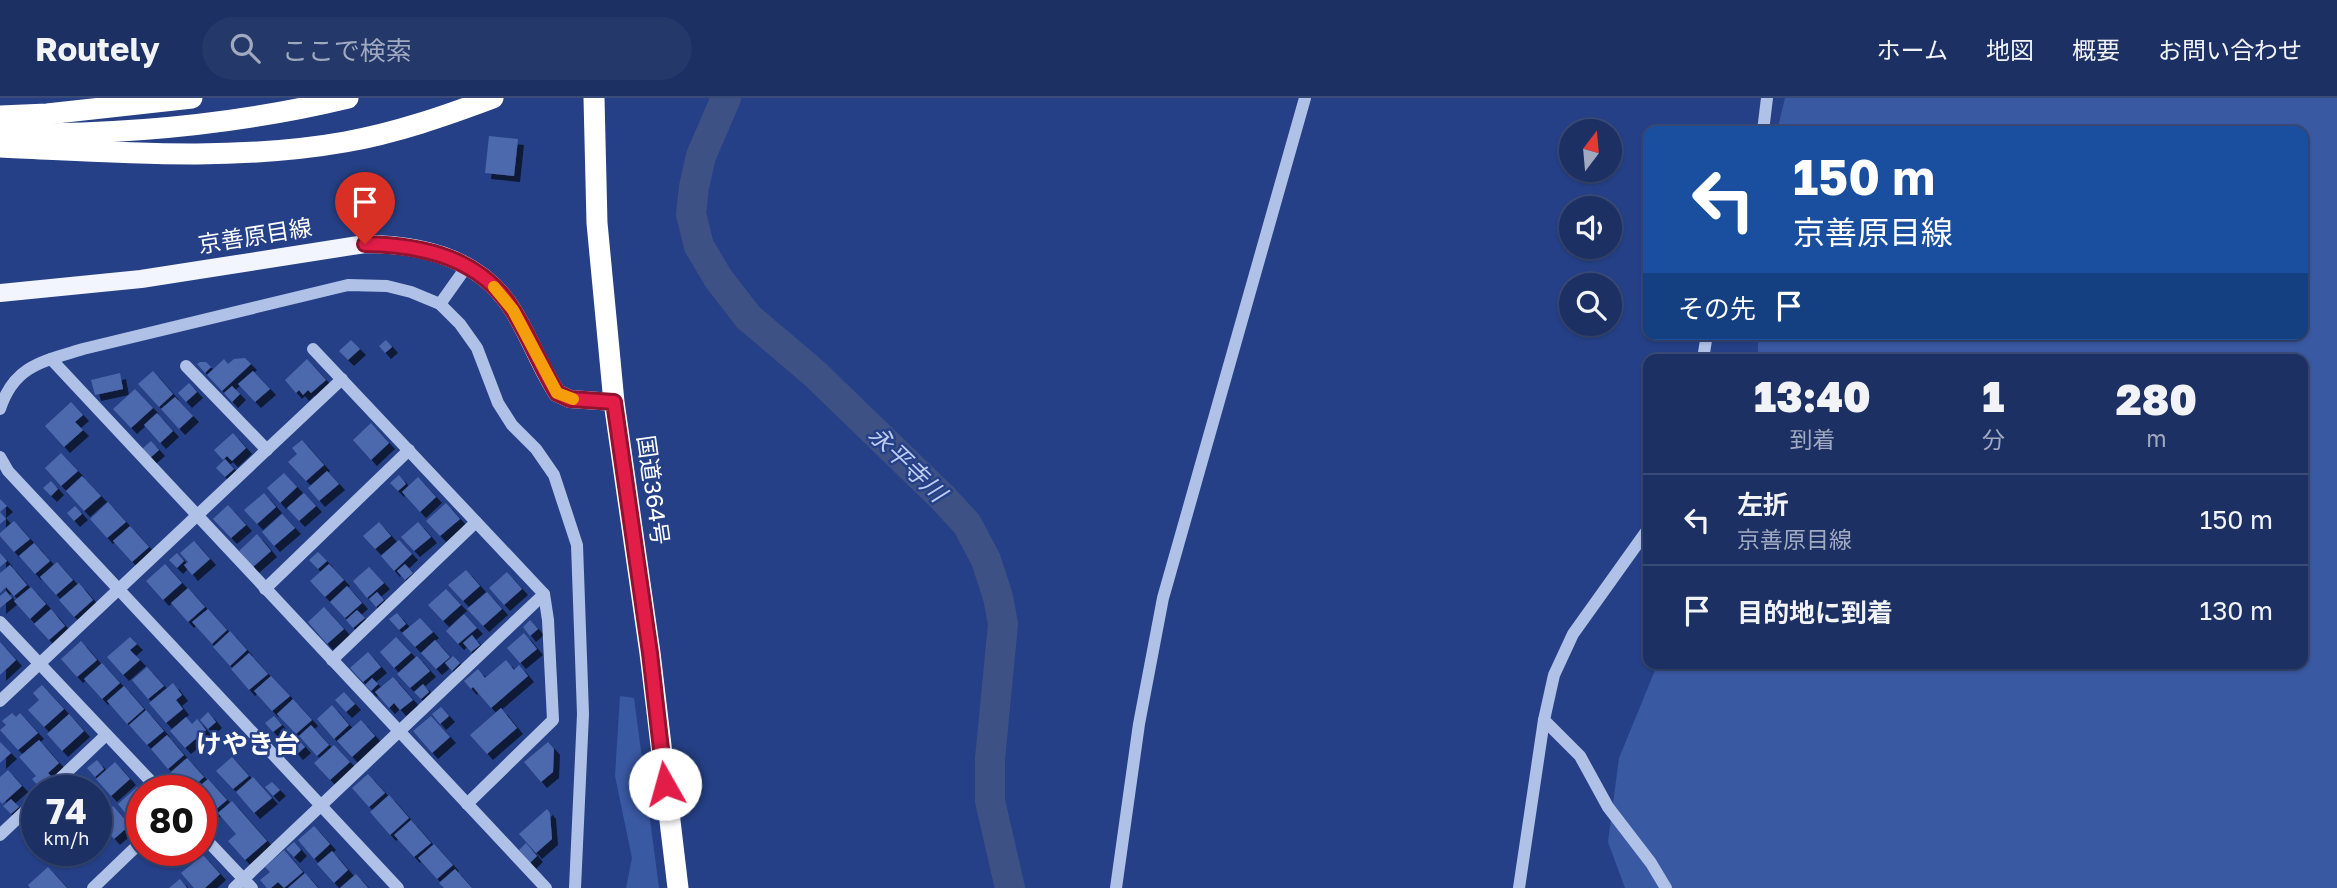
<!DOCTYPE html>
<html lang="ja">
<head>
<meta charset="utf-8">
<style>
	:root { --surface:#1c3064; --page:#25386a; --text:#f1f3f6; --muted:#a0a9bf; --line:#3a4b78 }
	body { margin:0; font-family:"Golos Text","Noto Sans JP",sans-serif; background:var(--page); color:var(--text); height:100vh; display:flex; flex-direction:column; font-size:26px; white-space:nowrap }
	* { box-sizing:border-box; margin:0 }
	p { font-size:23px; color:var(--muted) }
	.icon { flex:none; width:38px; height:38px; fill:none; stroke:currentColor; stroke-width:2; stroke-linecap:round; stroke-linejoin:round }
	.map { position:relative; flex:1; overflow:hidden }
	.details { position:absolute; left:1643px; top:256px; width:665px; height:315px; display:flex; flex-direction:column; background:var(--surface); border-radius:14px; box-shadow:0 2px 5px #0004,0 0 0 2px var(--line) }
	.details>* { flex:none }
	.top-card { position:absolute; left:1643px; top:28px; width:665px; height:214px; border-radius:14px; box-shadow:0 2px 5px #0004,0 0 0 2px var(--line); background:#1a4fa0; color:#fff; overflow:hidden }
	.needle { width:46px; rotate:16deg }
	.tools { position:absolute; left:1559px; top:21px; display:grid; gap:14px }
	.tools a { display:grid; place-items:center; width:63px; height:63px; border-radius:50%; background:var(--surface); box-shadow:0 2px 5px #0004,0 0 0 2px var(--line); font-size:35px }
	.speed { position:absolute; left:21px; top:677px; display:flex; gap:14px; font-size:35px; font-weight:700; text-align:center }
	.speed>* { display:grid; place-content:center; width:91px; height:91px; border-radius:50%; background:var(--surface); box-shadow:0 2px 5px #0004,0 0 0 2px var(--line); line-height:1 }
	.speed small { font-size:18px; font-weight:400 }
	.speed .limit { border:10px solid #d22; background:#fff; color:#111 }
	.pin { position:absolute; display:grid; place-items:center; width:60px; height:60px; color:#fff; margin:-72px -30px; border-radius:50% 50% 50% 0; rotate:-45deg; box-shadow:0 0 7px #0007 }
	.pin .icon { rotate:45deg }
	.me { position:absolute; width:77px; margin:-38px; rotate:353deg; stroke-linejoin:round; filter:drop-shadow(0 0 5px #0008) }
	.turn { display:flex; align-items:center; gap:24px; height:147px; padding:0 35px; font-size:32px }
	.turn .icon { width:91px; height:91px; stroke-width:2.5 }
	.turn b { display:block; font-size:49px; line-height:60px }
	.then { display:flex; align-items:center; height:66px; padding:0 35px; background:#0003; gap:14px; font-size:26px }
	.eta { display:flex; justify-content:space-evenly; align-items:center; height:119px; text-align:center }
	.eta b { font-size:42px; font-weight:800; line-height:49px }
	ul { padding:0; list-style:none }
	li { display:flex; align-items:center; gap:21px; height:91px; padding:0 35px; border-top:2px solid var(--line) }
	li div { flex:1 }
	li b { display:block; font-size:26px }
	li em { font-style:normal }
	header { display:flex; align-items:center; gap:42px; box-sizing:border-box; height:98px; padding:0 35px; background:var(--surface); border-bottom:2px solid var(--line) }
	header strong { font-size:33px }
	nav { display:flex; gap:38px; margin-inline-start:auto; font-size:24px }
	.search { width:490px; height:63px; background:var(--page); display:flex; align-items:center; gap:18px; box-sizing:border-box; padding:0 24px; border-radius:38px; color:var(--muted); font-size:26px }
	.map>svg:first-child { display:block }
</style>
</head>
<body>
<header>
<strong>Routely</strong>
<div class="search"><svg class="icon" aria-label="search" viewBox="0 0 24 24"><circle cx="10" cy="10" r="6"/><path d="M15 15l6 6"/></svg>ここで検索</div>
<nav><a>ホーム</a><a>地図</a><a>概要</a><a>お問い合わせ</a></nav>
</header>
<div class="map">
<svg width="2337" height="790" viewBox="0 0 2337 790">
	<defs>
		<filter id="shadow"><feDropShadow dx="6" dy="6" stdDeviation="0" flood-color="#0009"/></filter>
	</defs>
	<rect width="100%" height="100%" fill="#254086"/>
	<g fill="#3a59a3">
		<path d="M1785,0H2337V790H1625L1608,744L1619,660L1658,565H2303V261H1758V236H2303V33H1777Z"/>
		<path d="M620,598L634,600L659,790H626L632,760L615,678Z"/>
	</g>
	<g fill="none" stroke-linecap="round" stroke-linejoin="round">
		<path stroke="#3e5185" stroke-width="30" d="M726,0L701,58L694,89L691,116L699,148L718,180L748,219L815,276L943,400L967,426L986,462L998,499L1003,526L990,661V703L1010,790"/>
	</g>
	<g fill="#4e69ae" filter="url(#shadow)">
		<path d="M489,38L518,41L514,78L485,75Z"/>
		<path d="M351,242L360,251L348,262L339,253Z"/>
		<path d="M386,242L392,249L385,255L379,248Z"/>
		<path d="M245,260L251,266L222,293L207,277L224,261L228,266L234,261Z"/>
		<path d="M307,261L326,282L311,295L308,292L303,297L299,292L296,295L285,282Z"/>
		<path d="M200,264H206L211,269L205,275L197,266Z"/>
		<path d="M153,273L173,296L159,309L138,286Z"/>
		<path d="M253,273L270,291L255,304L238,286Z"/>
		<path d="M120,275L123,291L95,297L91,282Z"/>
		<path d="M189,285L197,294L186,304L178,295Z"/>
		<path d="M232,288L240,296L232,304L224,295Z"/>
		<path d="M135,291L153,310L131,330L113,311Z"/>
		<path d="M175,299L193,318L179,331L161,311Z"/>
		<path d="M71,304L83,317L75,324L83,332L64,349L45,328Z"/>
		<path d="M157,315L173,333L160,345L144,327Z"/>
		<path d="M371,325L389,345L371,362L353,342Z"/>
		<path d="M233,335L246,350L232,363L227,358L223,362L214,352Z"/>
		<path d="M302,342L324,367L306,383L288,364L297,356L292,350Z"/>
		<path d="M151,343L159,352L150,360L142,351Z"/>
		<path d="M61,355L78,373L61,388L45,370Z"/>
		<path d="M225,361L234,371L225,379L216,370Z"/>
		<path d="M327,373L339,386L319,403L308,390Z"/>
		<path d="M284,375L297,389L280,405L267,390Z"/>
		<path d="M399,377L406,386L398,393L390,385Z"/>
		<path d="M82,378L101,398L84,413L66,393Z"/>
		<path d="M418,379L436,399L420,414L402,394Z"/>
		<path d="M51,383L58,391L51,398L43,390Z"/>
		<path d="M264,395L276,409L257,426L244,412Z"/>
		<path d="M304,395L316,408L299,423L287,410Z"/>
		<path d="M0,401L7,408L0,414L6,421L0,426Z"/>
		<path d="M108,404L126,424L107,440L90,421Z"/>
		<path d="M446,405L460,421L440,438L426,423Z"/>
		<path d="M228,407L246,427L231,440L213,421Z"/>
		<path d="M75,408L82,416L74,423L67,415Z"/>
		<path d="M282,416L295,430L274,448L262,434Z"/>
		<path d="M14,423L30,441L14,454L0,438V435Z"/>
		<path d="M379,424L391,438L375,451L363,438Z"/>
		<path d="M418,424L431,439L414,453L401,439Z"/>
		<path d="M130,428L149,449L132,464L113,443Z"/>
		<path d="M257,436L271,453L253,469L239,453Z"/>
		<path d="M399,442L412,456L394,473L381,458Z"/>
		<path d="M194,443L210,461L192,477L184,467L188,464L180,455Z"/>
		<path d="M34,445L50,463L35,476L19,458Z"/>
		<path d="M318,454L327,463L318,471L309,462Z"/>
		<path d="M0,455L7,463L0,469Z"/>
		<path d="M177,455L184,463L177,470L169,462Z"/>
		<path d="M57,464L73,482L56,497L40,479Z"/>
		<path d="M165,466L182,485L163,502L146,483Z"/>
		<path d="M329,466L344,482L325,499L310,483Z"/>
		<path d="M405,466L413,475L405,482L397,473Z"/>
		<path d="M10,467L27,487L14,498L6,489L0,495V475Z"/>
		<path d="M369,469L384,485L367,500L353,483Z"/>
		<path d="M466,472L480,488L463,503L448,487Z"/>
		<path d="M507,474L522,491L504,507L489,490Z"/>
		<path d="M79,485L93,502L74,519L59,502Z"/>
		<path d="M347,488L362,505L345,520L330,504Z"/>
		<path d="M31,489L46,506L30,521L14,503Z"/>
		<path d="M188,490L205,509L188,524L171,505Z"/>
		<path d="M446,491L461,507L443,523L428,507Z"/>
		<path d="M6,493L12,500L0,510V498Z"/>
		<path d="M377,494L384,502L376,509L369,501Z"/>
		<path d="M487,494L502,511L483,528L467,511Z"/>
		<path d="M324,509L344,531L327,546L308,524Z"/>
		<path d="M51,511L65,528L49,542L34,526Z"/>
		<path d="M208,511L227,532L212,546L192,524Z"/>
		<path d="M357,512L365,520L353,530L346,522Z"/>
		<path d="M397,515L406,526L399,532L389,521Z"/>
		<path d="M464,516L477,530L458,546L446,533Z"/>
		<path d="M420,520L433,534L415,549L402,535Z"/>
		<path d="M530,522L538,531L530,538L523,529Z"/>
		<path d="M230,533L247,552L230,568L213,549Z"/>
		<path d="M524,535L537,551L520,565L507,550Z"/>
		<path d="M472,537L480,547L471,554L463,545Z"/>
		<path d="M130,539L137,546L130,552L140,562L123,577L107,559Z"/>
		<path d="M396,539L411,555L394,570L380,554Z"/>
		<path d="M435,542L450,559L436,571L421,555Z"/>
		<path d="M81,543L97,562L77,579L61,561Z"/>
		<path d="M0,544L16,562L0,577Z"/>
		<path d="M368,554L381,569L363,584L350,570Z"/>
		<path d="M249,555L268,576L249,592L231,571Z"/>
		<path d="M417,558L430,573L410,590L397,576Z"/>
		<path d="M453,558L460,565L452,573L445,565Z"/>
		<path d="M506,562L514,572L519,567L528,578L491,610L473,589L471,591L464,583L478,571L485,580Z"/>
		<path d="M102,565L120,585L102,601L84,581Z"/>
		<path d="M147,569L164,588L148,601L132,582Z"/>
		<path d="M271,578L290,598L272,613L254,593Z"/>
		<path d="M393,579L413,602L400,612L394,605L389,610L375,594Z"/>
		<path d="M372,580L378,586L371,593L365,587Z"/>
		<path d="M173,585L182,597L176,602L183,611L166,625L149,605Z"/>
		<path d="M423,586L429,594L421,601L414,594Z"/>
		<path d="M42,587L64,611L44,629L28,612L39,602L33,595Z"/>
		<path d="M124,588L144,611L127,626L107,603Z"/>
		<path d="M344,594L355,606L346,614L335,602Z"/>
		<path d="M293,601L312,622L296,636L277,616Z"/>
		<path d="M332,607L349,627L334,641L317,621Z"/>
		<path d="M441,609L449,618L440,626L432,616Z"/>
		<path d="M501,610L517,630L487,656L470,637Z"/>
		<path d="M146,612L164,633L147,647L129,627Z"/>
		<path d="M208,614L216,624L208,631L200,622Z"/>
		<path d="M12,615L16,619L20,615L38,635L18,652L0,632L6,627L2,623Z"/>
		<path d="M69,616L84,633L62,653L47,636Z"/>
		<path d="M274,618L282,627L273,634L265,625Z"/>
		<path d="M431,618L450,639L432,655L413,633Z"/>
		<path d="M186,619L192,626L197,621L206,632L185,650L170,633Z"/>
		<path d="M361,622L375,638L352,659L337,643Z"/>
		<path d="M311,627L329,647L317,658L299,638Z"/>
		<path d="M167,637L184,657L168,671L151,651Z"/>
		<path d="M297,640L305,649L297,656L289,647Z"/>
		<path d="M39,642L59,665L48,675L51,678L39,689L32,681L36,678L19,659Z"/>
		<path d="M0,644L11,655L0,665Z"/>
		<path d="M548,644L554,651L553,674L541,684L524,664Z"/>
		<path d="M334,647L350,664L330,682L314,665Z"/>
		<path d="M232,659L249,678L233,691L216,673Z"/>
		<path d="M187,660L204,679L188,693L171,674Z"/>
		<path d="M97,662L104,671L95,679L87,670Z"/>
		<path d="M115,664L130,681L111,698L96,681Z"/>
		<path d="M8,672L22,688L2,706L0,703V679Z"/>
		<path d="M368,676L385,695L369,709L352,690Z"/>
		<path d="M253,679L272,700L254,715L236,694Z"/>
		<path d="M208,681L227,702L207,719L201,712V693H194Z"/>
		<path d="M272,684L280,692L273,698L265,689Z"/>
		<path d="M137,689L142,694V712L131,722L118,706Z"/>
		<path d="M96,697L105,707L96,715Z"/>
		<path d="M389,697L409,720L390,737L370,714Z"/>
		<path d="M11,701L19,709L11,716L3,708Z"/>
		<path d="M232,703L267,743L245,762L228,743L236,736L218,715Z"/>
		<path d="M113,708L130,727L114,741L97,722Z"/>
		<path d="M547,711L550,715L552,741L536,755L519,736Z"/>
		<path d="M411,722L431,745L414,759L394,737Z"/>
		<path d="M37,728V752H53L44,761L24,739Z"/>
		<path d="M314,728L330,746L314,761L298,742Z"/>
		<path d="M294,744L301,752L294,759L286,751Z"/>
		<path d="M526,745L537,758L530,765L519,752Z"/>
		<path d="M434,746L453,767L437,781L418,760Z"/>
		<path d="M284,752L303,774L284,790L278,784L271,790H267L260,782L270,774L265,769Z"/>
		<path d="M332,753L348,772L334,785L317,766Z"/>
		<path d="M203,757L220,776L205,790H194L181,775Z"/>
		<path d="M48,769L67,790H30L28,787Z"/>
		<path d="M455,771L472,790H444L439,785Z"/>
		<path d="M305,775L318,790H288Z"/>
		<path d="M356,776L368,790H340Z"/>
		<path d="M180,781L187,790H169Z"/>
	</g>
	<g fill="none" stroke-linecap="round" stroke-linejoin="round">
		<g stroke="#b0c1e8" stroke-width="12">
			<path d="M1763,33L1767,0"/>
			<path d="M440,206L467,168"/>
			<path d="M51,261L546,790"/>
			<path d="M1703,261L1707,236"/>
			<path d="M186,268L267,352"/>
			<path d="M0,311C14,267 44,263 83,251L348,187L387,188L411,194L440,206L460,226L477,250L498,305L512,327L536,351L554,377L577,447L583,616L575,790"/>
			<path d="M0,359L8,373L398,790"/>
			<path d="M265,491L409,352"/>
			<path d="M0,524L160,693"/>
			<path d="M332,562L476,424"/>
			<path d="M0,603L342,281"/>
			<path d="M1544,622L1580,658L1608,709L1651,765L1666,790"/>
			<path d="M47,693L106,637"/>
			<path d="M467,706L553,622L548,522L544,496"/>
			<path d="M201,736L252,790"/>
			<path d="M0,737L37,702"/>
			<path d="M93,790L142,743"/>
			<path d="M234,790L544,496L313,251"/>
			<path d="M1116,790L1139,626L1163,500L1305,0"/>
			<path d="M1519,790L1544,622L1554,577L1573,536L1648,431"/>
		</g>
		<path stroke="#f3f5fe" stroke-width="18" d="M0,195L141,181L365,146C423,146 482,160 514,214C530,240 540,269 557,295L570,301L614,304"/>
		<g stroke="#fff" stroke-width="21">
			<path d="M594,0L597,125L614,304L650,555L678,790"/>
			<path d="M0,18L47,16L192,0"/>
			<path d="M6,36C121,37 236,27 348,0"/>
			<path d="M0,49C114,54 232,64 345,44C396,35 445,18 493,0"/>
		</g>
	</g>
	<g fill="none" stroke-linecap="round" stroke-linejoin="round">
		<defs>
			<path id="route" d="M365,146C423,147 482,160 514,214C530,240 541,269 557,295L570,301L614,304L650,555L665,686"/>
		</defs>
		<use href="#route" stroke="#92132f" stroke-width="18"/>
		<use href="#route" stroke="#e11d48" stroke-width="12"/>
		<path stroke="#f59e0b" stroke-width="12" d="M494,189L513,212L557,295L573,301"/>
	</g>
	<g text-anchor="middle" stroke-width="5" stroke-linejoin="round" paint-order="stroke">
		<g font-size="23" fill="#fff" stroke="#254086">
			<text transform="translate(255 138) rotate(-9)" y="8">京善原目線</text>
			<text transform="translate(653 392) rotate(82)" y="8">国道364号</text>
		</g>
		<g font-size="24" font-style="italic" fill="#bccbf0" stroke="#254086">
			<text transform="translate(907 366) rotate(44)" y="8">永平寺川</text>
		</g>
		<g font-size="26" font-weight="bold" fill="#fff" stroke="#254086">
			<text x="248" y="655">けやき台</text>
		</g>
	</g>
</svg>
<div class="tools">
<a><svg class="needle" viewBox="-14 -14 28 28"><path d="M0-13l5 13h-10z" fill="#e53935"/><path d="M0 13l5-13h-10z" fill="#a0a9bf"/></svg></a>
<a><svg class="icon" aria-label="sound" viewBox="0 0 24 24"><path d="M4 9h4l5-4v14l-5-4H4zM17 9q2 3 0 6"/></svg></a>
<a><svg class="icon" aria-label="search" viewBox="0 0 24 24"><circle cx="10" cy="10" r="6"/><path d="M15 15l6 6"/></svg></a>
</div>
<div class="speed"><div>74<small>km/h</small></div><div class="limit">80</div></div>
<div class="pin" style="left:365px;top:146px;background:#d93025"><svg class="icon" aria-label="arrive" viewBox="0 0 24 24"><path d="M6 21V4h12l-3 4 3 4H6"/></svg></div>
<svg class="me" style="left:665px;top:686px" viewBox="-20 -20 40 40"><circle r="19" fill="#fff"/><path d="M0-13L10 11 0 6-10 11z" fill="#e11d48"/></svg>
<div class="top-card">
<div class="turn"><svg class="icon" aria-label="left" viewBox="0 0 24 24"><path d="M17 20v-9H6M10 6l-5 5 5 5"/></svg><div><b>150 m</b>京善原目線</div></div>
<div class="then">その先<svg class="icon" aria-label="arrive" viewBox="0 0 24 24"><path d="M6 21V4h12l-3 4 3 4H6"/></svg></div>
</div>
<section class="details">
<div class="eta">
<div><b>13:40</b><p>到着</p></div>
<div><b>1</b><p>分</p></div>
<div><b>280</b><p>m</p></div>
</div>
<ul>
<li><svg class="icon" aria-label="left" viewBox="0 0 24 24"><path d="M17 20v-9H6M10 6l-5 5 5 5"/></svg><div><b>左折</b><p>京善原目線</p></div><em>150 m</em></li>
<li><svg class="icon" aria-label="arrive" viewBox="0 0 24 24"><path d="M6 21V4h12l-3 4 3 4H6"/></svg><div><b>目的地に到着</b></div><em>130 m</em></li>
</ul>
</section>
</div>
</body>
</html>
